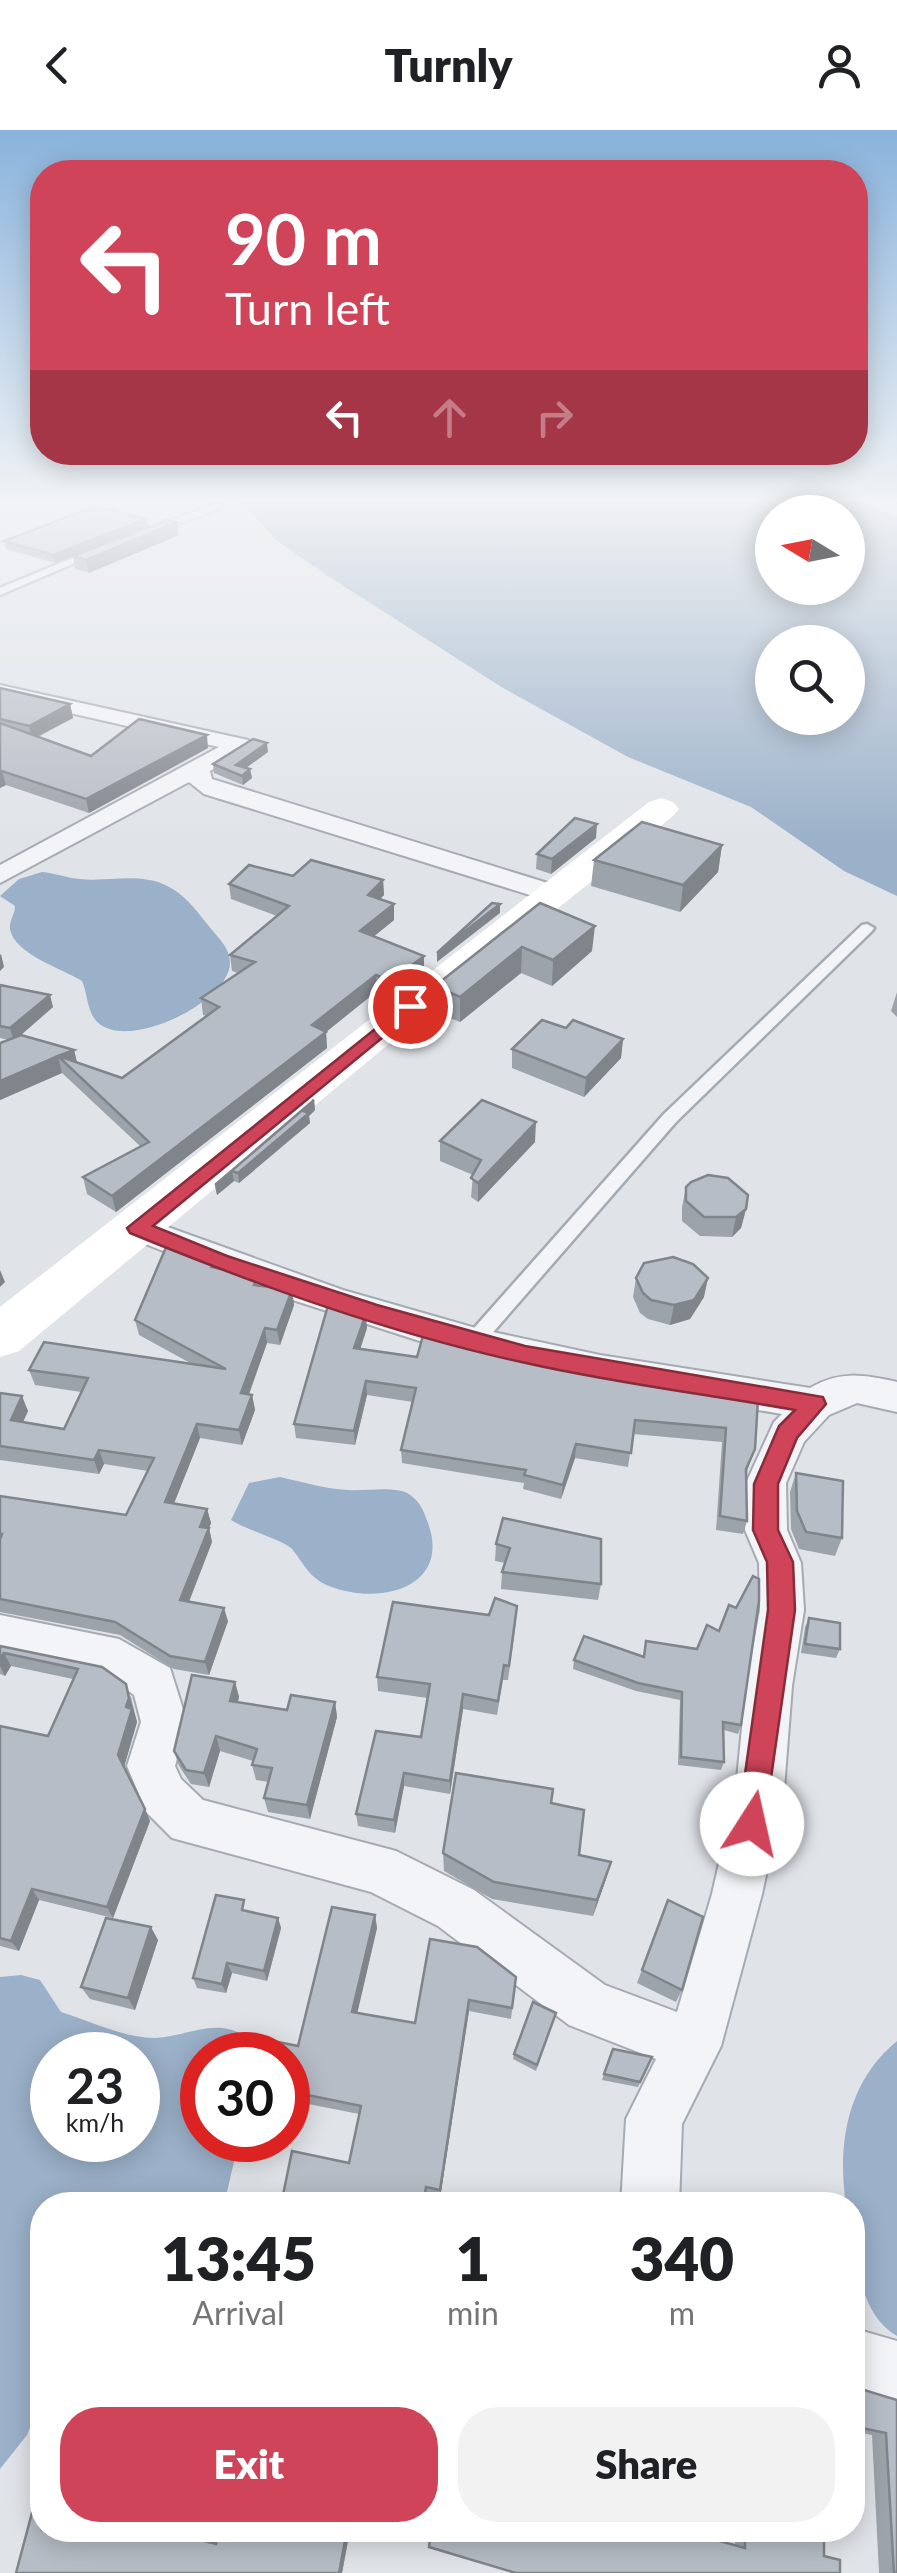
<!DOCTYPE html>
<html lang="en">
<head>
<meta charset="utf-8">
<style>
	:root { --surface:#fff; --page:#f2f2f2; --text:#202124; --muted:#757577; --accent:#cf4459 }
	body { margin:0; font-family:Lato,sans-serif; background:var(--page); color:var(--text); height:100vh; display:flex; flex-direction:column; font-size:38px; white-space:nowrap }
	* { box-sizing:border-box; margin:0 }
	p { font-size:32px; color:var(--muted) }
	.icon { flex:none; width:55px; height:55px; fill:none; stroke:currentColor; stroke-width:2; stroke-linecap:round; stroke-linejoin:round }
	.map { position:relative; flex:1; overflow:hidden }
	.side { position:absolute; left:30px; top:2062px; width:835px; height:350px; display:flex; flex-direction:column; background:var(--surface); border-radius:40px; box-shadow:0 5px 25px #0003 }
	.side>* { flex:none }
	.top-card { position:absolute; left:30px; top:30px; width:838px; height:305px; border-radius:40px; box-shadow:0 5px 25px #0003; background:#cf4459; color:#fff; overflow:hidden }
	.needle { width:65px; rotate:280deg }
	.tools { position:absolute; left:755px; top:365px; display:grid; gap:20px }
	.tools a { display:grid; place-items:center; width:110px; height:110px; border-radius:50%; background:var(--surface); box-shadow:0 5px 25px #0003; font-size:50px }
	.speed { position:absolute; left:30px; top:1902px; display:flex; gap:20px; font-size:50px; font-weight:700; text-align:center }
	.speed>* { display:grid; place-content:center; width:130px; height:130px; border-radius:50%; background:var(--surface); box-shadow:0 5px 25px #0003; line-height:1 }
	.speed small { font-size:25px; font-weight:400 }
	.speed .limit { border:15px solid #d22; background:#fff; color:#111 }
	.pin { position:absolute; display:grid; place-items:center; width:85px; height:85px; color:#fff; margin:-42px; border:5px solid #fff; border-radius:50%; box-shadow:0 2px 10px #0007 }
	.me { position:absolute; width:110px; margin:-55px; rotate:10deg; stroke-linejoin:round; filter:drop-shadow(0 0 8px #0008) }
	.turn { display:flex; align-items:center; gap:35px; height:210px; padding:0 30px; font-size:45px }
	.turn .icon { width:130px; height:130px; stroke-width:2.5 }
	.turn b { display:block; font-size:70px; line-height:85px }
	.lanes { display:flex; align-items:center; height:95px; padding:0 30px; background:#0003; justify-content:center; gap:50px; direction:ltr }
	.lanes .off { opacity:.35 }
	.eta { display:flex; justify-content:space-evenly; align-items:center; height:170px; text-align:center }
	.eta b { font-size:60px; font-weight:800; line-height:70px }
	.button { display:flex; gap:20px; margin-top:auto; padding:20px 30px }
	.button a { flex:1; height:115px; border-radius:40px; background:var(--accent); color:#fff; font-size:40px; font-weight:800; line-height:115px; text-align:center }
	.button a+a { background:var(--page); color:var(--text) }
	header { display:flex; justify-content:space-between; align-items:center; height:130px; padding:0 30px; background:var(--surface); font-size:45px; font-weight:800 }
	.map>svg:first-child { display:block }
</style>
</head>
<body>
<header><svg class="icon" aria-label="back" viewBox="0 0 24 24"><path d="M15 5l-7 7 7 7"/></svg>Turnly<svg class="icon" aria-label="person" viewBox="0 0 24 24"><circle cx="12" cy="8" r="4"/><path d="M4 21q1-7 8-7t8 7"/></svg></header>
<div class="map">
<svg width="897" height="2443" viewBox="0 0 897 2443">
	<rect width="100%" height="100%" fill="#e0e4e9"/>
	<g fill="#9bb1c9" fill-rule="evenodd">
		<path d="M234,371H858L897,387V766L844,741L751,677L628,627L503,558L328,446L276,410L248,379ZM772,382H848V458H772ZM772,512H848V588H772Z"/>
		<path d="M42,742C55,743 67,748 80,749C107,752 136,743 163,754C183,762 195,779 208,795C217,807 230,817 230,833C229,874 119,926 94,888C87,878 87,862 82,851C63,839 14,824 10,799C9,791 15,784 15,776L0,766L19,749Z"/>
		<path d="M280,1347C303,1352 325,1359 348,1360C365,1361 386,1357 402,1361C415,1365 422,1376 426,1388C455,1456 382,1477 329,1456C309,1448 305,1435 292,1419C284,1410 246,1400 231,1390L249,1353Z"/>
		<path d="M21,1845L40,1850L61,1882C90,1891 124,1908 155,1908C187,1907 219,1885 248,1909V1925H202V2010H239L224,2075H42V2267L27,2305L0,2339V1847ZM138,1925V2010H52V1925Z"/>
		<path d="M897,1911V2206C857,2184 852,2115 852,2075H846C837,2014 847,1952 897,1911Z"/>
	</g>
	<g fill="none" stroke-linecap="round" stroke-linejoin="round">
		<defs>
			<g id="lane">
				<path d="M220,372L223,377L153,403L145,401Z"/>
				<path d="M97,418L105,420L0,465V458Z"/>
				<path d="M867,794L874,798L872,801L676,992L481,1216H467L464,1211L467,1206L664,984L862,795Z"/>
			</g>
			<g id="street">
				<path d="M0,555L248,610L251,615L248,620L210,641L212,649L564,758L568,764L564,770H546L204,664L189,652L0,753V735L219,617L0,567Z"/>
				<path d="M137,1086L343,1160L479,1199L600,1225L810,1258C841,1240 864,1245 897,1252V1282L857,1273L829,1285L804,1312L786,1353L787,1400L801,1433L804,1480L792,1556L784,1659L762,1764L721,1916L682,1994L679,2075H621L626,1989L656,1929L569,1895L438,1796L371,1762L172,1708L147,1683L127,1636L141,1592L134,1565L109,1547L0,1525V1485L119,1509L170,1538L187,1592L175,1636L181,1649L203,1670L396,1721L474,1760L605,1855L677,1882L712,1764L736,1659L746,1556L760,1480L759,1433L745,1400L746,1353L774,1292L782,1284L564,1247L429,1214L268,1162L125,1106L120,1098L125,1090Z"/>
				<path d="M852,2198L897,2211V2273L852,2260Z"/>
			</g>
		</defs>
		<use href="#lane" stroke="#a5abb3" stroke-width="5"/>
		<use href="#street" stroke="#a5abb3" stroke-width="4"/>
		<use href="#lane" fill="#f3f4f7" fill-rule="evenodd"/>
		<use href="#street" fill="#f3f4f7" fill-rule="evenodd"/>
		<path fill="#fff" fill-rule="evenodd" d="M661,668L673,672L679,679L673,686L396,908L19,1221L0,1227V1177L649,672Z"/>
	</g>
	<g fill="#9da3aa">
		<path d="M146,389L148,397L55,433L6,419L4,411Z"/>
		<path d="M179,405L89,443L75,439L73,426Z"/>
		<path d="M0,558L70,574L73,588L38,607L91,626L208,618L89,683L6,655L0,658Z"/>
		<path d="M268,622L246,638L250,639L252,648L243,655L214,643L213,634Z"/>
		<path d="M596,708L551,744L536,739L537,724Z"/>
		<path d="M722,715L718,742L680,782L591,756L594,730Z"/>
		<path d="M293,746L383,750L384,765L380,769L394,774V790L374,806L424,826V842L392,867L377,861L326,902L327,918L116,1082L87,1064L83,1047L140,1016L62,943L0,970V913L9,910L0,908V855L53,877L21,905L74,920L77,933L122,948L206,886L203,885L201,868L238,843L232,841L230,825L277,786L231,769L229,754Z"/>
		<path d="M540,773L592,821L552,856L521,843L460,892L435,882V856Z"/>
		<path d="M897,862V887L891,881Z"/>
		<path d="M566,898L623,909L621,928L584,967L512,938V919Z"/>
		<path d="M314,970L315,980L309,986L310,993L239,1053L234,1051L217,1065L215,1055Z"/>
		<path d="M440,1011L535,1012L478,1072L471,1067L473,1045L440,1031Z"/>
		<path d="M686,1057L746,1079L741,1098L732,1107L700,1106L682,1091V1077Z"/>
		<path d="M220,1139L258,1155L292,1160L294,1175L280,1215L267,1213L249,1264L252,1265L255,1280L242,1315L200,1308L174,1373L207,1379L211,1393L209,1398L212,1412L189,1472L228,1491L209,1545L174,1539L120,1505L0,1482V1366L126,1385L148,1341L104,1334L99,1344L0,1330V1263L28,1281L23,1292L64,1299L81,1262L35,1255L29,1240L192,1234L139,1205L135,1190Z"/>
		<path d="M636,1148L704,1167L690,1189L670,1195L648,1189L640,1183L633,1167Z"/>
		<path d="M367,1198L360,1219L417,1227L565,1236L758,1269L755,1319L746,1344L747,1391L743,1404L716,1400L722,1312L633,1304L628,1337L575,1328L561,1369L523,1359L524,1353L402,1333L401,1320L413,1272L367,1265L355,1315L296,1308L294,1294Z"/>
		<path d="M796,1343L842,1408L835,1426L799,1419L791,1399L790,1362Z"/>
		<path d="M503,1388L601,1454L598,1470L501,1459L502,1442L505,1433L495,1431L496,1414Z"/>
		<path d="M809,1488L840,1519L836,1528L801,1523L805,1497Z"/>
		<path d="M516,1491L508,1550H503L497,1585L463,1579L450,1664L404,1656L395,1703L358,1696L356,1684L421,1607L427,1568L378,1561L377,1547Z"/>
		<path d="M584,1506L741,1595L738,1604L724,1600V1632L721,1640L678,1635L680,1570L636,1561L573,1539L574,1530Z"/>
		<path d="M0,1516L102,1537L131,1567L137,1592L124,1637L150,1691L113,1788L39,1770L19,1821L0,1816V1596L48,1606L73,1549L11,1536L5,1546L0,1544Z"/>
		<path d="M235,1552L239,1567L238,1572L287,1580L335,1572L337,1587L310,1689L268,1682L264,1668L269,1652L256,1650L252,1635L253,1631L220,1621L209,1657L191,1654L179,1636L174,1621Z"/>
		<path d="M551,1673L579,1725L606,1749L593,1786L492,1769L444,1741L443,1723Z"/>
		<path d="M668,1770L682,1860L676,1872L637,1853Z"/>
		<path d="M248,1781L278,1788L281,1798L267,1851L232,1843L226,1863L197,1858L193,1848Z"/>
		<path d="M375,1785L377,1798L357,1883L415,1893L516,1847L511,1889L469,1881L440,2068L427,2065L349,2033L359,1984L288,1970V1925L298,1916Z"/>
		<path d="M158,1810L135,1880L90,1869L81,1857Z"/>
		<path d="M556,1883L536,1941L513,1929L514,1924Z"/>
		<path d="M613,1919L652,1927L638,1957L602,1950Z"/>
		<path d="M852,2250L864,2260L897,2270V2443H879L872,2305L852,2301Z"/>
		<path d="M42,2400H172L217,2411L220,2400H350L342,2443H16Z"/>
		<path d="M431,2400L691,2403L735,2415V2400H824V2426Z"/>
	</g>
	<g fill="#80848b">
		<path d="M146,389L148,397L55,433L53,425Z"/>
		<path d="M177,392L179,405L89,443L86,430Z"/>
		<path d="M70,574L73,588L32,609L29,596Z"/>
		<path d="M207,605L208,618L89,683L86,669Z"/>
		<path d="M267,613L268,622L237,644L236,635Z"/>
		<path d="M250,639L252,648L243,655L242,646Z"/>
		<path d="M2,641L6,655L0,658V642Z"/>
		<path d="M597,694L596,708L551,744L552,729Z"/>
		<path d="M722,715L718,742L680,782L683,755Z"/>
		<path d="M383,750L384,765L368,781V765Z"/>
		<path d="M394,774V790L361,817L360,801Z"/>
		<path d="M500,774V783L437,832V823Z"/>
		<path d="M595,796L592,821L552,856L553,830Z"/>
		<path d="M522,817L521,843L460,892V867Z"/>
		<path d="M1,824L4,837L0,841V825Z"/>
		<path d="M424,826V842L392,867L391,851Z"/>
		<path d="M376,845L377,861L326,902L327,918L116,1082L112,1066L312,895Z"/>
		<path d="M50,865L53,877L14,911L10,898Z"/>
		<path d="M623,909L621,928L584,967L586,948Z"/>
		<path d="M74,920L78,936L58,926Z"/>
		<path d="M58,926L62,943L0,970V951Z"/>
		<path d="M314,970L315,980L309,986L310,993L239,1053L238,1043Z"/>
		<path d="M536,992L535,1012L478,1072V1053Z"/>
		<path d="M232,1041L234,1051L217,1065L215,1055Z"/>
		<path d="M746,1079L741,1098L732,1107L736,1087Z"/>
		<path d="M0,1140L5,1152L0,1157Z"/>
		<path d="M708,1148L704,1167L690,1189L670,1195L674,1175Z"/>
		<path d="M292,1160L294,1175L280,1215L277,1200Z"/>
		<path d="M366,1184L367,1198L356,1232L354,1218Z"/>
		<path d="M265,1198L267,1213L244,1278L241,1263Z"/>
		<path d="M366,1251L367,1265L355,1315L354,1301Z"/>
		<path d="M252,1265L255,1280L242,1315L239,1300Z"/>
		<path d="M22,1266L28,1281L17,1305L11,1290Z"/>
		<path d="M197,1294L200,1308L169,1386L165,1372Z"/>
		<path d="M576,1314L575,1328L561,1369L563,1355Z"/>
		<path d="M99,1320L104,1334L99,1344L94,1330Z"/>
		<path d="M207,1379L211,1393L209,1398L212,1412L184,1484L180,1470L200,1397Z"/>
		<path d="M224,1478L228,1491L209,1545L205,1532Z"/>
		<path d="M4,1523L11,1536L5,1546L0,1536V1529Z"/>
		<path d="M235,1552L239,1567L234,1586L230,1571Z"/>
		<path d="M126,1554L137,1592L124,1637L118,1625L126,1577Z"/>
		<path d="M463,1564V1579L450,1664V1651Z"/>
		<path d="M335,1572L337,1587L310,1689L307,1675Z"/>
		<path d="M216,1606L220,1621L209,1657L204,1643Z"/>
		<path d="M404,1643V1656L395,1703L394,1690Z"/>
		<path d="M145,1679L150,1691L113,1788L107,1777Z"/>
		<path d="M611,1732L606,1749L593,1786L597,1770Z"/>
		<path d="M32,1759L39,1770L19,1821L11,1811Z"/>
		<path d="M375,1785L377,1798L355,1893L352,1882Z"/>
		<path d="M278,1788L281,1798L267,1851L264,1841Z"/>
		<path d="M151,1797L158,1810L135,1880L128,1868Z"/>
		<path d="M227,1833L232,1843L226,1863L222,1854Z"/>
		<path d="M469,1870V1881L440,2068V2060Z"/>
		<path d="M347,2400H350L342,2443H339Z"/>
	</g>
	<g fill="#b7bdc6" stroke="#80848b" stroke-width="2.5">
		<path d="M96,376L146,389L53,425L4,411Z"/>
		<path d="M167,390L177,392L86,430L73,426Z"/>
		<path d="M0,558L70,574L29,596L0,589Z"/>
		<path d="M139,589L207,605L86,669L2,641L0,642V593L91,626Z"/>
		<path d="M253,609L267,613L236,635L250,639L242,646L213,634Z"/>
		<path d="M575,688L597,694L552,729L537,724Z"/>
		<path d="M642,692L722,715L683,755L594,730Z"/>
		<path d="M311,730L383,750L368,765L394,774L360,801L424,826L391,851L376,845L312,895L326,902L112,1066L83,1047L149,1012L58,926L0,951V913L21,905L74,920L58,926L122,948L219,877L201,868L255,832L230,825L289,776L229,754L249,735L293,746Z"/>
		<path d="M492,773L500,774L437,823Z"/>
		<path d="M540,773L595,796L553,830L522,817L460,867L435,856Z"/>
		<path d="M0,855L50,865L10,898L0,896Z"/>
		<path d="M542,890L566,898L573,890L623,909L586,948L512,919Z"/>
		<path d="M314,970L303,981L309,983L238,1043L232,1041L215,1055Z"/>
		<path d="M482,970L536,992L478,1053L471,1048L481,1030L440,1011Z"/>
		<path d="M708,1045L728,1048L748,1065L746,1079L736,1087H704L686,1071V1057L691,1052Z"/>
		<path d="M167,1115L218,1132L212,1137L257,1147L254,1155L292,1160L277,1200L265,1198L241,1263L252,1265L239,1300L197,1294L165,1372L207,1379L200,1397L209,1398L180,1470L224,1478L205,1532L170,1526L115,1492L0,1469V1409L2,1404H0V1366L126,1385L154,1328L99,1320L94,1330L0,1316V1263L22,1266L11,1290L64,1299L88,1248L29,1240L44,1212L226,1239L135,1190Z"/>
		<path d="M673,1127L693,1134L708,1148L694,1170L674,1175L651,1170L643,1163L636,1148L644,1133Z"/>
		<path d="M329,1172L366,1184L354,1218L417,1227L424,1202L565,1236L758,1269L755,1319L746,1339L747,1391L720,1386L726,1298L635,1290L631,1323L576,1314L563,1355L524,1345L526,1340L401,1320L416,1258L366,1251L354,1301L294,1294Z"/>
		<path d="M796,1343L843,1351L842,1408L806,1402L797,1381Z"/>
		<path d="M503,1388L601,1409V1454L502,1442L510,1418L496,1414Z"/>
		<path d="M753,1446L759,1449V1471L741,1595L723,1592L724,1632L681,1627L682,1562L638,1553L574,1530L584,1506L644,1527L646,1511L697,1519L707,1495L719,1501L729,1475L736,1478Z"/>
		<path d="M495,1468L517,1476L509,1536L504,1535L498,1571L463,1564L450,1651L404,1643L394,1690L356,1684L376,1601L421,1607L430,1554L377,1547L393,1472L489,1485Z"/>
		<path d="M809,1488L840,1493V1519L805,1514Z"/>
		<path d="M0,1516L102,1537L126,1554L129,1568L126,1577L132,1579L118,1625L145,1679L107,1777L32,1759L11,1811L0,1808V1596L48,1606L78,1539L4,1523L0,1529Z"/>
		<path d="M192,1545L235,1552L230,1571L287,1580L291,1565L335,1572L307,1675L264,1668L272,1638L252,1635L257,1619L216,1606L204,1643L186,1640L174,1621Z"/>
		<path d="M456,1643L553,1659L551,1673L584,1680L579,1725L611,1732L597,1770L494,1752L443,1723Z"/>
		<path d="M216,1765L244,1770L242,1780L278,1788L264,1841L227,1833L222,1854L193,1848Z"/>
		<path d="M668,1770L703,1787L682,1860L642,1840Z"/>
		<path d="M332,1777L375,1785L352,1882L415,1893L430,1809L477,1817L516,1847L512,1878L469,1870L440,2060L426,2057L423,2075H281L292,2021L349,2033L361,1976L288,1961V1925H265L268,1910L298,1916Z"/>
		<path d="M106,1788L151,1797L128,1868L81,1857Z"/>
		<path d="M533,1872L556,1883L537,1935L514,1924Z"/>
		<path d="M613,1919L652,1927L640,1952L604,1944Z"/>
		<path d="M521,2064L566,2075H519Z"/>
		<path d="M852,2250L861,2252L864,2260L897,2270V2443H894L886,2303L852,2296Z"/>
		<path d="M42,2345V2400H162L216,2414L220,2400H347L339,2443H16Z"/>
		<path d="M431,2400H691V2403L745,2418V2400H824V2426L840,2430V2443H516L429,2417Z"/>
	</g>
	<linearGradient id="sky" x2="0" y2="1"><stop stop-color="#89b3dc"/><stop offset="0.52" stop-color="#f1f3f5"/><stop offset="1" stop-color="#f1f3f5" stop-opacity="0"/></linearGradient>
	<rect width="897" height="713" fill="url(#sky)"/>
	<path fill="#cf4459" stroke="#872c3a" stroke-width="2.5" d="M410,871L418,876L416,880L153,1096L227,1126L377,1175L525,1216L823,1267L826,1274L797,1308L778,1354V1400L793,1432L795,1480L763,1704L752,1709L742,1704L738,1694L768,1480L767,1432L753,1400L754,1354L779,1296L795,1280C705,1264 614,1253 526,1233C391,1204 257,1155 130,1103L127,1098Z"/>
</svg>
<div class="tools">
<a><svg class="needle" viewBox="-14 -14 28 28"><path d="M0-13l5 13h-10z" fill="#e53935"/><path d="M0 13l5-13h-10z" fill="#757577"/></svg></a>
<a><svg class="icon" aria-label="search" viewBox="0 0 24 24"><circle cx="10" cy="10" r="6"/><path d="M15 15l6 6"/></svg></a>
</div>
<div class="speed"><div>23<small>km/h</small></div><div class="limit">30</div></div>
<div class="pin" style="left:410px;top:876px;background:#d93025"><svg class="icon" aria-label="arrive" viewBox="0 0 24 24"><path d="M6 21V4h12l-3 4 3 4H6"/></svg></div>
<svg class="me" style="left:752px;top:1694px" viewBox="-20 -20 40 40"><circle r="19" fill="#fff"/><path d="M0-13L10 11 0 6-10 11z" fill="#cf4459"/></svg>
<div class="top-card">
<div class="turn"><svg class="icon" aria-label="left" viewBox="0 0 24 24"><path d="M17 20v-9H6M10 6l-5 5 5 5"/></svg><div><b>90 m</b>Turn left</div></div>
<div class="lanes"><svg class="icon" aria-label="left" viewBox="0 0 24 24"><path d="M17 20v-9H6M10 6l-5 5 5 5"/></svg><svg class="icon off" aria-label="ahead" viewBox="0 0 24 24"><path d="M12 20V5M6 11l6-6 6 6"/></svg><svg class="icon off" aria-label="right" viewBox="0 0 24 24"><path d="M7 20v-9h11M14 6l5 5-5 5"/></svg></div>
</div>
<section class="side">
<div class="eta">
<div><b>13:45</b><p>Arrival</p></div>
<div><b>1</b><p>min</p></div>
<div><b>340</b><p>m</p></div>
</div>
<div class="button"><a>Exit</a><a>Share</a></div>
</section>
</div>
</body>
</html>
